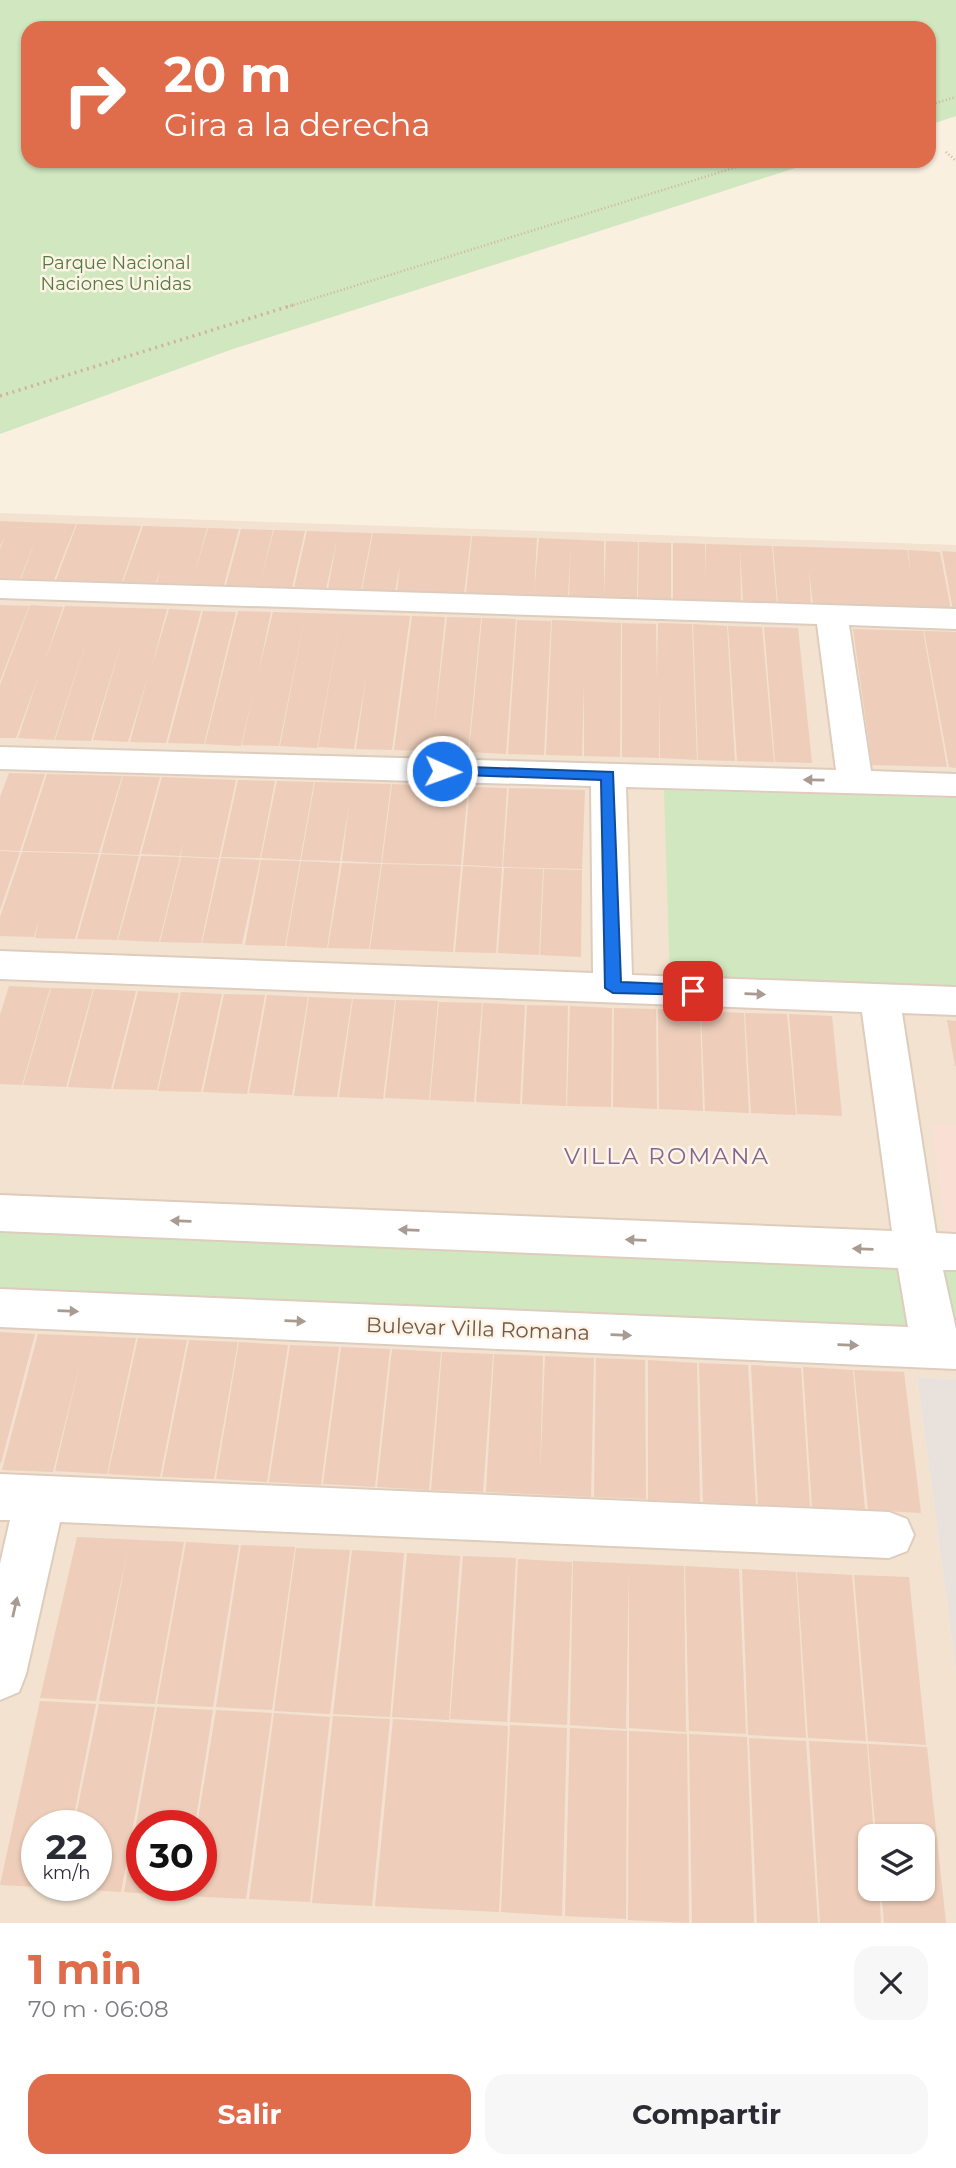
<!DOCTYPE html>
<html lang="es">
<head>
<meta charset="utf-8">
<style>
	:root { --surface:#fff; --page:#f7f7f7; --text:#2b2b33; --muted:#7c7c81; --accent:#df6c4b }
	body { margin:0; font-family:Montserrat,sans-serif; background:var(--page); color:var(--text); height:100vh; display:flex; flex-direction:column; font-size:26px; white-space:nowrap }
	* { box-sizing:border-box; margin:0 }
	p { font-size:23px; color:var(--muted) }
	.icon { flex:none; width:38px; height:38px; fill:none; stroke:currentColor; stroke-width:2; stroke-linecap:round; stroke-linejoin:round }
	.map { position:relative; height:1923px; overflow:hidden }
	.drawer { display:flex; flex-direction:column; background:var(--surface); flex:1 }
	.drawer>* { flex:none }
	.hud { position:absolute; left:21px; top:21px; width:915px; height:147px; border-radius:21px; box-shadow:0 2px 5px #0004; background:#df6c4b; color:#fff; overflow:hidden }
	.buttons { position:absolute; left:858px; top:1824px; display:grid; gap:14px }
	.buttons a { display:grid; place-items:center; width:77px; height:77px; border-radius:14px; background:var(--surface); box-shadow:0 2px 5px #0004; font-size:35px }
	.speed { position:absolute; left:21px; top:1810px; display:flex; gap:14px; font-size:35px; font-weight:700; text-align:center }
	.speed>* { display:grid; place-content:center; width:91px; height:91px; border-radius:50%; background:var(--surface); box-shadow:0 2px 5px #0004; line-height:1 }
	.speed small { font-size:18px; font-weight:400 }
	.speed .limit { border:10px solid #d22; background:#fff; color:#111 }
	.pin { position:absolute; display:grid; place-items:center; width:60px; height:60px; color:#fff; margin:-30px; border-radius:14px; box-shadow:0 4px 10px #0006 }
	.me { position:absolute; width:77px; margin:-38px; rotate:92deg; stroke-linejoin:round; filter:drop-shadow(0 0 5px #0008) }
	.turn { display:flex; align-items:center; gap:24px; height:147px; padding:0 28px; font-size:32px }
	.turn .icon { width:91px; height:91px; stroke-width:2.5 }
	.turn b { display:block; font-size:49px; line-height:60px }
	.round { display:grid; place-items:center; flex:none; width:74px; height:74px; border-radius:21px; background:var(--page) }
	.summary { display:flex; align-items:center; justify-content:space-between; height:119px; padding:0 28px }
	h1 { font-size:42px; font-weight:700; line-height:52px; color:var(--accent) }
	.button { display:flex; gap:14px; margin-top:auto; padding:14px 28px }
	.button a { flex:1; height:80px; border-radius:21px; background:var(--accent); color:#fff; font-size:28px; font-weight:700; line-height:80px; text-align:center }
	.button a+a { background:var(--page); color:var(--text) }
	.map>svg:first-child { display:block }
</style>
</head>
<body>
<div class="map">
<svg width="956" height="1923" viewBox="0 0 956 1923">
	<rect width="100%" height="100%" fill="#faf0e0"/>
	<path fill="#f2e2cf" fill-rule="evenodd" d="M0,513L956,545V1379L917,1377L956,1671V1923H0ZM37,1825H96V1885H37ZM142,1825H201V1885H142ZM870,1836H922V1888H870Z"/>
	<path fill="#fae0d4" d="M931,1124L956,1125V1252H948Z"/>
	<path fill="#e9e2dc" d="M917,1377L956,1379V1671Z"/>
	<g fill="#d0e7c0">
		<path d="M0,0H956V116L929,125V28H28V161H817L230,350L0,434Z"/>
		<path d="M664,790L956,798V990L670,981Z"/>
		<path d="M0,1213L956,1252V1349L0,1308Z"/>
	</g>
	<g fill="#eeceba">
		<path d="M0,521L76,524L54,580L21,579L37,536L20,579L0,578V549L5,536L0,546Z"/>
		<path d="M77,524L141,526L122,582L56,580Z"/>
		<path d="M143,526L207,528L194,576L208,528L239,529L224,585L157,583L160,569L156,583L123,582Z"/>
		<path d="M241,529L273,530L261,579L274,530L305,531L292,588L226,585Z"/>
		<path d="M307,531L372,533L361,590L328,589L337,539L326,589L294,588Z"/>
		<path d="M373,533L471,536L464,594L397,591L400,565L395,591L362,590Z"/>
		<path d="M472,536L537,538L534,593L539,538L604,541V595L606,541L638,542L637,599L569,597L571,544L568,597L466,593Z"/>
		<path d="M639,542L671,543V600L638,599Z"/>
		<path d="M673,543L705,544L706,578V544L772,546L777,604L743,603L740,549L741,603L673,600Z"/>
		<path d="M773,546L907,550L911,574L908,550L940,552L951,610L813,605L809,569L811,605L778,604Z"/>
		<path d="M942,551L956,552V610H953Z"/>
		<path d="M0,605L29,606L0,681Z"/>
		<path d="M30,605L63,607L44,663L65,606L167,609L151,669L169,609L201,611L166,743L130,742L148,676L128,742L93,740L123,638L91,741L55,740L89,633L54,740L18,738L39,675L16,738H0V685Z"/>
		<path d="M203,611L236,612L204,744L168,743Z"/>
		<path d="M238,611L271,612L258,674L273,612L410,616L392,750L356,749L366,678L354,749L318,747L341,617L317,748L280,746L305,616L279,746L242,745L254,689L241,746L205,744Z"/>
		<path d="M412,616L445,617L434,728L447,617L481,618L468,752L394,750Z"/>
		<path d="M482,618L516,619L506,754L469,752Z"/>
		<path d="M517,620L551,621L544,755L508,754Z"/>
		<path d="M552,620L621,623L620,757L584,756V683L582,756L546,755Z"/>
		<path d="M622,623L656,624L657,679L658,623L692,624L697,760L660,758L659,688V758L622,757Z"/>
		<path d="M693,624L727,626L735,761L698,760Z"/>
		<path d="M728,626L762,627L774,762L737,761Z"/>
		<path d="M764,627L798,628L812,763L775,762Z"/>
		<path d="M853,629L923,631L947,767L872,765Z"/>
		<path d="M924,631L956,632V768L949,767Z"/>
		<path d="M9,773L45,774L20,851L0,850V797Z"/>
		<path d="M47,774L122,776L99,853L22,851Z"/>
		<path d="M123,776L160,777L139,855L101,853Z"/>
		<path d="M162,777L236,780L219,858L181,856L183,843L180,856L141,854Z"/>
		<path d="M238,780L275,781L260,858L221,857Z"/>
		<path d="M277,781L314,782L300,860L261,858Z"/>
		<path d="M315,782L391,784L381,863L342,861L349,805L340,861L301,860Z"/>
		<path d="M392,784L430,786V796L431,786L468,787L461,865L382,863Z"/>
		<path d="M470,787L507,788L502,867L463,865Z"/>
		<path d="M509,788L585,790L582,869L503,867Z"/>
		<path d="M0,851L20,852L0,910Z"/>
		<path d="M22,852L99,854L75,939L35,938L39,920L34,937L0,936V917Z"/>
		<path d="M101,854L139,856L117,940L77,939Z"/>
		<path d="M141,856L180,857L159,942L118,940Z"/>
		<path d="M181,857L219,859L201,943L160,942Z"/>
		<path d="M221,858L260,860L242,944L202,943Z"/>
		<path d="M261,860L300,861L285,946L245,945Z"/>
		<path d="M301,861L340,863L327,948L286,946Z"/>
		<path d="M342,863L381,864L369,949L328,948Z"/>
		<path d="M382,864L461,866L453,952L370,949Z"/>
		<path d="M463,866L502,868L496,953L455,952Z"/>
		<path d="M504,868L543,869L539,955L498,953Z"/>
		<path d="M544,869L582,870L581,957L540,955Z"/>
		<path d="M9,986L50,988L22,1085L0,1084V1015Z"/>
		<path d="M51,988L93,989L66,1087L23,1085Z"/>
		<path d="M94,989L136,991L111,1089L68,1087Z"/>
		<path d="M138,991L179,993L157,1090L113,1089Z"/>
		<path d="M181,992L222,994L201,1092L158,1091Z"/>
		<path d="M224,994L265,995L247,1094L203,1092Z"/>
		<path d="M267,995L308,997L292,1095L249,1093Z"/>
		<path d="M309,997L352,999L337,1097L294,1096Z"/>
		<path d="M353,999L395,1000L383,1099L339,1097Z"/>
		<path d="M396,1000L438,1001L429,1100L385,1098Z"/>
		<path d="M439,1002L482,1003L474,1102L430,1100Z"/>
		<path d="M483,1003L525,1005L520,1104L476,1102Z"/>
		<path d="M527,1005L568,1006L566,1106L522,1104Z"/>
		<path d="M570,1006L612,1008L611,1107L567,1106Z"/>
		<path d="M614,1008L656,1009L657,1109L613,1107Z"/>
		<path d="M658,1009L700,1011L703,1111L659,1109Z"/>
		<path d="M701,1011L744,1013L749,1113L705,1111Z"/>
		<path d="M745,1013L787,1014L796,1115L751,1113Z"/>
		<path d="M789,1014L832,1016L842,1116L797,1114Z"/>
		<path d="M947,1020L956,1021V1066H955Z"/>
		<path d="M0,1332L35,1334L1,1463H0Z"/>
		<path d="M38,1334L136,1338L107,1474L55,1471L80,1363L53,1472L2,1470Z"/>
		<path d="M138,1338L187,1340L160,1477L108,1474Z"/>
		<path d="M189,1340L238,1342L214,1479L162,1477Z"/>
		<path d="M239,1342L288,1345L267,1482L216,1479Z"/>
		<path d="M290,1345L339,1347L321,1485L269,1482Z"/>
		<path d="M341,1347L390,1349L375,1487L323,1484Z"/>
		<path d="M392,1349L441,1352L429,1490L377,1487Z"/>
		<path d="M442,1352L493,1354L483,1492L431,1490Z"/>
		<path d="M494,1354L543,1356L540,1475L545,1356L594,1358L591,1497L486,1492Z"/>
		<path d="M596,1358L645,1360L646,1499L594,1497Z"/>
		<path d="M648,1360L697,1363L700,1502L648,1500Z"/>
		<path d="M699,1363L748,1365L756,1505L703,1502Z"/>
		<path d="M751,1365L801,1368L810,1508L758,1505Z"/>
		<path d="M803,1367L853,1370L865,1510L812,1508Z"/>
		<path d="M854,1370L904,1372L921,1513L868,1510Z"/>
		<path d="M77,1537L184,1542L155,1704L99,1701L128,1548L96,1701L40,1698Z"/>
		<path d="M186,1542L239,1545L213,1707L157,1704Z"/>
		<path d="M241,1545L295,1547L272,1710L216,1707Z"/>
		<path d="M296,1548L350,1550L330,1714L274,1711Z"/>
		<path d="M352,1550L404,1553L390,1717L333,1714Z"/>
		<path d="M407,1553L460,1556L449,1720L392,1717Z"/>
		<path d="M463,1556L516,1558L507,1722L450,1719Z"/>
		<path d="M518,1559L572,1562L567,1725L510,1722Z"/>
		<path d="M573,1561L684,1566L686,1732L629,1728V1569L626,1729L570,1725Z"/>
		<path d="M685,1566L739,1569L746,1734L689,1731Z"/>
		<path d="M742,1569L796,1572L806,1738L748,1735Z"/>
		<path d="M797,1572L852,1575L866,1741L808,1738Z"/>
		<path d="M854,1575L909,1577L926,1745L868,1741Z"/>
		<path d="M40,1701L96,1704L72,1825H37V1887L0,1885Z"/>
		<path d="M99,1704L155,1707L121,1892L61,1888L62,1885H96V1825H74Z"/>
		<path d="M157,1707L213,1710L195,1825H142V1885H185L183,1896L124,1892Z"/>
		<path d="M216,1710L272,1713L246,1899L186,1896L188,1885H201V1825H197Z"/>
		<path d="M274,1713L330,1717L310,1902L249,1899Z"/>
		<path d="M333,1716L390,1719L372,1906L312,1903Z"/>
		<path d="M393,1719L508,1726L499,1912L375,1906Z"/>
		<path d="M510,1725L567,1728L562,1916L501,1912Z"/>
		<path d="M570,1728L627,1731L626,1919L565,1916Z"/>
		<path d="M629,1731L687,1734L689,1923L628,1920Z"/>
		<path d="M689,1734L747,1737L754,1923H692Z"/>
		<path d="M749,1738L806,1741L818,1923H757Z"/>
		<path d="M809,1741L867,1744L874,1836H870V1888H879L881,1923H820Z"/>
		<path d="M868,1744L927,1747L946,1923H884L881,1888H922V1836H876Z"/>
	</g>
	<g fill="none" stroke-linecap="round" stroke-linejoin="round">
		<defs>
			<g id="minor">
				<path d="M0,580L956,609V629L849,625L871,771L956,774V796L626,787L632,975L956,987V1015L902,1013L936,1233L956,1234V1270H943L956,1329V1369L0,1327V1289L908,1327L898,1268L0,1231V1195L892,1231L862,1012L0,979V951L593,973L591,786L0,769V747L836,770L817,624L0,598Z"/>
				<path d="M0,1474L889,1512L907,1519L914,1535L907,1551L889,1558L60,1522L26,1674L19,1692L0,1700V1564L10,1520H0Z"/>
			</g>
		</defs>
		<use href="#minor" stroke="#deccbd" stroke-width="4"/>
		<g stroke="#d2b29d" stroke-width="2.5" stroke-dasharray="1 2.5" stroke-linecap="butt">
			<path d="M929,105L956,97"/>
			<path d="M946,152L956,161"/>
			<path d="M287,307L756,161"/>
		</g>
		<path stroke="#d2b29d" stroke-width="3.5" stroke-dasharray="2 4.5" stroke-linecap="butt" d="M0,396L293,305"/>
		<use href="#minor" fill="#fff" fill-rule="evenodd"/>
	</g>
	<defs><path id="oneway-solid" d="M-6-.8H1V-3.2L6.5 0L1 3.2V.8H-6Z" transform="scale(1.75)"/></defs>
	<g fill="#a99a92">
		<use href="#oneway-solid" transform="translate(814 780) rotate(-179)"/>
		<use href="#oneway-solid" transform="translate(755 994) rotate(2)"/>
		<use href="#oneway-solid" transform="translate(181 1221) rotate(-178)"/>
		<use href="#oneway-solid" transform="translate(409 1230) rotate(-178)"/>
		<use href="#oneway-solid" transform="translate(636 1240) rotate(-178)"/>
		<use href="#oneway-solid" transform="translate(863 1249) rotate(-178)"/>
		<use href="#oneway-solid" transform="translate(68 1311) rotate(2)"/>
		<use href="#oneway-solid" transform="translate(295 1321) rotate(2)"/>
		<use href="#oneway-solid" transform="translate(621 1335) rotate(2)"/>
		<use href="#oneway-solid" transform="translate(848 1345) rotate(2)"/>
		<use href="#oneway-solid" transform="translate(15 1607) rotate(-77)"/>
	</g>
	<path fill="#1a73e8" stroke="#114b97" stroke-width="2" d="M442,766L613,772L621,982L693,985L699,987L701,991L699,995L613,993L605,988L601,780L437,774L435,771Z"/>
	<g text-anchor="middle" stroke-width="5" stroke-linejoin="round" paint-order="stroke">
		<g font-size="18" fill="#557a45" stroke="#fef4e6">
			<text x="116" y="269">Parque Nacional<tspan x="116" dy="21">Naciones Unidas</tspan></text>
		</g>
		<g font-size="21" fill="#705749" stroke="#fef4e6">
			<text transform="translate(478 1329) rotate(2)" y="7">Bulevar Villa Romana</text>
		</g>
		<g font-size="23" letter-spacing="2" fill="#836593" stroke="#fef4e6">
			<text x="667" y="1164">VILLA ROMANA</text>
		</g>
	</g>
</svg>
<div class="buttons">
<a><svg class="icon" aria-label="layers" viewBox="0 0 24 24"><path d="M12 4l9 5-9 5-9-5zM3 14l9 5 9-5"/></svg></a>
</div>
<div class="speed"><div>22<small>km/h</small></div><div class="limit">30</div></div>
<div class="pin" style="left:693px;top:991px;background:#d93025"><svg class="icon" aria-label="arrive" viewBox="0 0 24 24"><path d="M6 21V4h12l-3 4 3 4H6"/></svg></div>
<svg class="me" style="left:442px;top:771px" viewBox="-20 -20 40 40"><circle r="17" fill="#1a73e8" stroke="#fff" stroke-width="3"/><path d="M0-11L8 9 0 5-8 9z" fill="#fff"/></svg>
<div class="hud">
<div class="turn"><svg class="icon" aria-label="right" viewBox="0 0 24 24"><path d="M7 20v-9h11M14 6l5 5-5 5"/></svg><div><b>20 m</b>Gira a la derecha</div></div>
</div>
</div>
<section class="drawer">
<div class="summary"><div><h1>1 min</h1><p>70 m · 06:08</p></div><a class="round"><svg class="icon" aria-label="close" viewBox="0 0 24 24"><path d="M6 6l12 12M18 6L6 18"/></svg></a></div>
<div class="button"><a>Salir</a><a>Compartir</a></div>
</section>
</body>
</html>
